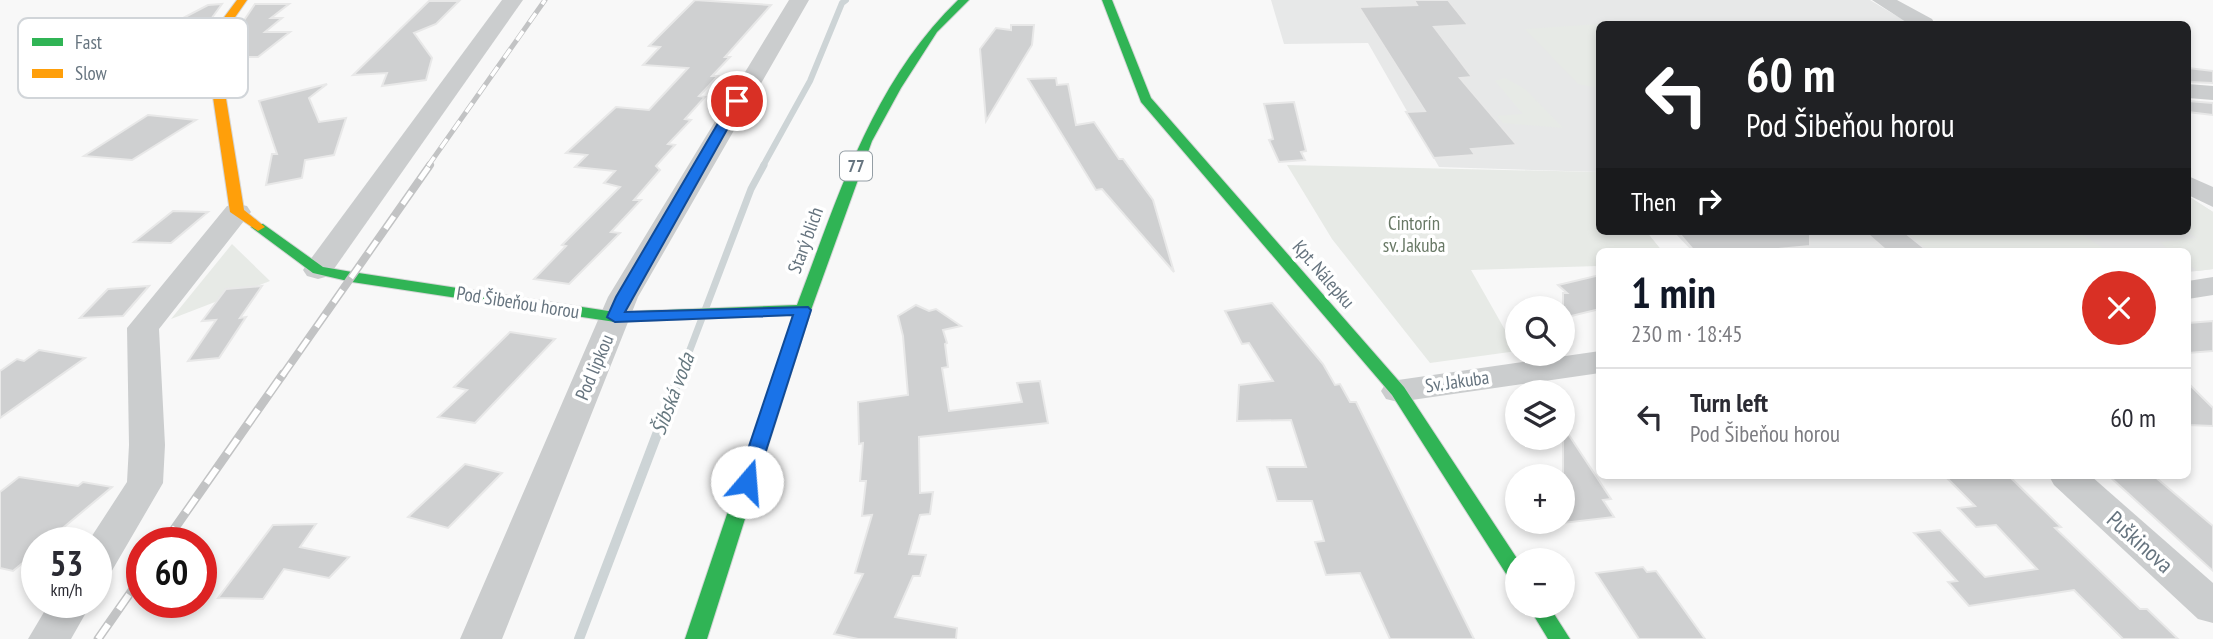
<!DOCTYPE html>
<html lang="en">
<head>
<meta charset="utf-8">
<style>
	:root { --surface:#fff; --page:#f7f7f7; --text:#2b2b33; --muted:#7c7c81; --line:#e1e1e2; --accent:#111827 }
	body { margin:0; font-family:"PT Sans Narrow",sans-serif; background:var(--page); color:var(--text); height:100vh; display:flex; flex-direction:column; font-size:26px; white-space:nowrap }
	* { box-sizing:border-box; margin:0 }
	p { font-size:23px; color:var(--muted) }
	.icon { flex:none; width:38px; height:38px; fill:none; stroke:currentColor; stroke-width:2; stroke-linecap:round; stroke-linejoin:round }
	.map { position:relative; flex:1; overflow:hidden }
	.drawer { position:absolute; left:1596px; top:248px; width:595px; height:231px; display:flex; flex-direction:column; background:var(--surface); border-radius:10px; box-shadow:0 4px 10px #0003 }
	.drawer>* { flex:none }
	.banner { position:absolute; left:1596px; top:21px; width:595px; height:214px; border-radius:10px; box-shadow:0 4px 10px #0003; background:#202124; color:#fff; overflow:hidden }
	.controls { position:absolute; left:1505px; top:296px; display:grid; gap:14px }
	.controls a { display:grid; place-items:center; width:70px; height:70px; border-radius:50%; background:var(--surface); box-shadow:0 4px 10px #0003; font-size:35px }
	.speed { position:absolute; left:21px; top:527px; display:flex; gap:14px; font-size:35px; font-weight:700; text-align:center }
	.speed>* { display:grid; place-content:center; width:91px; height:91px; border-radius:50%; background:var(--surface); box-shadow:0 4px 10px #0003; line-height:1 }
	.speed small { font-size:18px; font-weight:400 }
	.speed .limit { border:10px solid #d22; background:#fff; color:#111 }
	.pin { position:absolute; display:grid; place-items:center; width:60px; height:60px; color:#fff; margin:-30px; border:4px solid #fff; border-radius:50%; box-shadow:0 2px 7px #0007 }
	.me { position:absolute; width:77px; margin:-38px; rotate:18deg; stroke-linejoin:round; filter:drop-shadow(0 0 5px #0008) }
	.turn { display:flex; align-items:center; gap:24px; height:147px; padding:0 35px; font-size:32px }
	.turn .icon { width:91px; height:91px; stroke-width:2.5 }
	.turn b { display:block; font-size:49px; line-height:60px }
	.then { display:flex; align-items:center; height:66px; padding:0 35px; background:#0003; gap:14px; font-size:26px }
	.round { display:grid; place-items:center; flex:none; width:74px; height:74px; border-radius:37px; background:var(--page) }
	.summary { display:flex; align-items:center; justify-content:space-between; height:119px; padding:0 35px }
	h1 { font-size:42px; font-weight:700; line-height:52px; color:var(--accent) }
	ul { padding:0; list-style:none }
	li { display:flex; align-items:center; gap:21px; height:98px; padding:0 35px; border-top:2px solid var(--line) }
	li div { flex:1 }
	li b { display:block; font-size:26px }
	li em { font-style:normal }
	.map>svg:first-child { display:block }
</style>
</head>
<body>
<div class="map">
<svg width="2213" height="639" viewBox="0 0 2213 639">
	<rect width="100%" height="100%" fill="#f8f8f8"/>
	<g fill="#e7e8e8">
		<path d="M1271,0H1870L1910,24H1600L1599,172L1439,167L1368,43L1284,44Z"/>
		<path d="M2188,196L2213,212V269L2188,272V252H1693L1673,231H2188Z"/>
	</g>
	<g fill="#e7eae6">
		<path d="M1599,24H1615H1600L1599,88L1578,84L1525,29Z"/>
		<path d="M1505,78L1525,89L1563,128L1503,123L1497,116L1523,114L1495,81Z"/>
		<path d="M1287,165L1597,172L1600,175V231H1646L1663,252H1600L1599,266L1471,270L1517,351L1430,363L1332,239Z"/>
		<path d="M2188,196L2213,212V269L2198,271L2188,264V252H2171L2160,242L2197,238L2186,231Z"/>
		<path d="M1904,231H2076L2109,252H1929Z"/>
		<path d="M232,244L270,281L171,319Z"/>
	</g>
	<g fill="none" stroke-linecap="round" stroke-linejoin="round">
		<path stroke="#cdd4d6" stroke-width="6" d="M763,166L810,81L842,3L846,0"/>
		<path stroke="#cdd4d6" stroke-width="7" d="M680,376L751,189L764,165"/>
		<path stroke="#cdd4d6" stroke-width="10" d="M579,639L680,374"/>
	</g>
	<g fill="#cfd0d1" stroke="#e8e8e8" stroke-width="2">
		<path d="M695,0L771,5L725,57H730L712,76H718L699,96L705,97L685,119L691,120L668,144L675,145L656,166L660,170L634,200H641L611,232L620,233L569,284L534,279L566,246L562,245L620,187L604,183L615,171L575,167L587,155L566,153L616,107L649,110L688,68L643,65L660,47L649,46Z"/>
		<path d="M1414,0H1448L1468,25L1434,27L1472,77L1460,78L1517,145L1471,149L1475,155L1434,158L1406,112L1425,111L1359,7L1417,5Z"/>
		<path d="M429,1H459L436,24L414,33L432,58L426,80L382,86L387,73L353,75Z"/>
		<path d="M222,4L195,41L198,68L168,86L120,81L175,50L145,49L157,42L141,40L208,5Z"/>
		<path d="M255,4H289L271,18H282L265,32H290L258,57H230L228,44Z"/>
		<path d="M1011,25H1034L1032,45L986,121L980,49L996,28L1011,30Z"/>
		<path d="M2188,68L2213,71V83L2188,82Z"/>
		<path d="M1056,78L1057,85L1068,84L1076,125L1094,122L1119,159H1123L1153,200L1174,272L1102,189L1096,190L1028,79Z"/>
		<path d="M327,84L309,98L319,122L346,118L334,155L305,160L302,178L266,185L272,154H277L259,101Z"/>
		<path d="M2188,101L2213,103V115L2188,112Z"/>
		<path d="M1294,102L1306,151L1301,152L1305,160L1279,162L1269,140L1273,139L1264,104Z"/>
		<path d="M148,115L196,120L132,160L84,156Z"/>
		<path d="M173,211L208,212L171,243L134,242Z"/>
		<path d="M1677,231H1810V246L1746,252H1695Z"/>
		<path d="M1864,231H1903L1929,252H1888Z"/>
		<path d="M1600,275V309L1563,318V293H1567L1558,285Z"/>
		<path d="M149,286L123,316L80,318L108,289Z"/>
		<path d="M262,286L240,318L246,317L219,358L188,361L216,320L202,321L226,289Z"/>
		<path d="M1272,303L1323,364L1335,385L1340,384L1350,402H1356L1474,639H1390L1360,573L1326,575L1315,542L1324,541L1312,501H1277L1267,467H1306L1291,420L1237,421L1239,385L1273,381L1249,343L1242,344L1225,311Z"/>
		<path d="M916,305L929,311L936,309L961,326L943,330L947,343L945,344L948,367L942,368L949,411L1022,402L1017,383L1040,381L1048,423L919,437L920,493L933,492L930,514L920,515L909,554L926,555L920,576H913L895,617L957,628L956,639H858L834,634L863,574L855,573L872,515L862,516L866,481H860L863,443L859,444L858,402L908,395L903,336L898,316Z"/>
		<path d="M2213,321V351L2188,353V323Z"/>
		<path d="M510,332L555,339L475,423L438,417L467,390L454,387Z"/>
		<path d="M39,350L85,358L0,418V371L17,359L24,361Z"/>
		<path d="M2188,383L2213,408V426L2188,425Z"/>
		<path d="M1563,426L1611,499L1603,500L1614,517L1563,523Z"/>
		<path d="M465,464L502,473L448,528L408,517Z"/>
		<path d="M1945,476H2009L2061,527L2055,528L2140,609H2147L2178,639H2123L2074,590L1969,606L1948,582L1957,581L1914,533L1940,530L1985,577L2037,569L1996,525L1976,527L1958,508L1975,506Z"/>
		<path d="M2109,476H2154L2213,526V571Z"/>
		<path d="M19,477L78,486L83,482L112,487L46,542H37V551L13,571L0,568V492Z"/>
		<path d="M316,524L300,547L349,557L329,578L284,569L263,599L218,598L273,525Z"/>
		<path d="M1643,567L1647,572L1656,571L1662,579L1705,639H1639L1596,573Z"/>
	</g>
	<g fill="none" stroke-linecap="round" stroke-linejoin="round">
		<defs>
			<g id="fast">
				<path d="M958,0H969L937,32L901,88L872,141L811,310L707,639H685L794,315L615,322L352,282L313,273L251,227L253,224H263L323,267L352,272L615,312L797,305C838,197 872,83 958,0Z"/>
				<path d="M1102,0H1112L1151,98L1404,387L1518,560L1517,582L1510,580L1392,395L1141,102Z"/>
				<path d="M1528,606H1549L1570,639H1548Z"/>
			</g>
			<path id="slow" d="M237,0H247L217,43L244,210L265,227L258,231L230,212L205,43Z"/>
		</defs>
		<use href="#fast" stroke="#d4d5d6" stroke-width="2"/>
		<use href="#slow" stroke="#d4d5d6" stroke-width="2"/>
		<g fill="#cbcdce" fill-rule="evenodd">
			<path d="M502,0H523L329,276L318,279L307,276L303,270L307,264Z"/>
			<path d="M789,0H809L638,297L502,639H460L608,297Z"/>
			<path d="M1872,0H1897L1932,19L1935,24H1909Z"/>
			<path d="M2188,84L2213,86V100L2188,98Z"/>
			<path d="M2188,176L2213,187V207L2188,195Z"/>
			<path d="M237,204L247,206L251,212L159,329L165,445L163,483L110,574L96,578V542H88L127,482L129,445L127,328L227,206Z"/>
			<path d="M2213,277V295L2188,299V281Z"/>
			<path d="M1600,351V373L1398,402L1386,399L1381,391L1386,383L1398,380Z"/>
			<path d="M2049,476H2091L2213,583V623L2198,619L2054,485Z"/>
			<path d="M50,602H92L71,639H28Z"/>
		</g>
		<use href="#fast" fill="#30b455" fill-rule="evenodd"/>
		<use href="#slow" fill="#ff9f0a" fill-rule="evenodd"/>
		<defs>
			<path id="rail-far2" d="M428,166L545,0"/>
			<path id="rail-far1" d="M282,376L430,165"/>
			<g id="rail">
				<path d="M165,542L283,374"/>
				<path d="M98,639L142,576"/>
			</g>
		</defs>
		<use href="#rail-far2" stroke="#c2c3c4" stroke-width="5"/>
		<use href="#rail-far1" stroke="#c2c3c4" stroke-width="8"/>
		<use href="#rail" stroke="#c2c3c4" stroke-width="9"/>
		<use href="#rail-far2" stroke="#fff" stroke-width="3.5" stroke-dasharray="11" stroke-linecap="butt"/>
		<use href="#rail-far1" stroke="#fff" stroke-width="5" stroke-dasharray="15" stroke-linecap="butt"/>
		<use href="#rail" stroke="#fff" stroke-width="6" stroke-dasharray="18" stroke-linecap="butt"/>
	</g>
	<path fill="#1a73e8" stroke="#114b97" stroke-width="2" d="M737,98L743,101L625,312L808,307L811,310L756,482L753,486H740L737,482L793,315L615,322L607,317L616,297L731,101Z"/>
	<g text-anchor="middle" stroke-width="7" stroke-linejoin="round" paint-order="stroke">
		<rect fill="#fff" stroke="#949ea5" stroke-width="2" x="840" y="151.5" width="32" height="29" rx="5"/>
		<g font-size="18" font-weight="bold" fill="#66747f">
			<text x="856" y="172">77</text>
		</g>
		<g font-size="19" fill="#687865" stroke="#fff">
			<text x="1414" y="230">Cintorín<tspan x="1414" dy="22">sv. Jakuba</tspan></text>
		</g>
		<g font-size="19" fill="#66747f" stroke="#fff">
			<text transform="translate(805 240) rotate(-70)" y="7">Starý blich</text>
			<text transform="translate(1324 274) rotate(49)" y="7">Kpt. Nálepku</text>
			<text transform="translate(518 302) rotate(9)" y="7">Pod Šibeňou horou</text>
			<text transform="translate(594 367) rotate(-67)" y="7">Pod lipkou</text>
			<text transform="translate(1457 381) rotate(-8)" y="7">Sv. Jakuba</text>
		</g>
		<g font-size="21" font-style="italic" fill="#677980" stroke="#fff">
			<text transform="translate(673 394) rotate(-69)" y="7">Šibská voda</text>
		</g>
		<g font-size="23" fill="#66747f" stroke="#fff">
			<text transform="translate(2140 542) rotate(42)" y="8">Puškinova</text>
		</g>
	</g>
	<rect x="18" y="18" width="230" height="80" rx="10" fill="#fff" stroke="#d1d5d9" stroke-width="2"/>
	<rect x="32" y="38" width="31" height="8" fill="#30b455"/>
	<rect x="32" y="69" width="31" height="9" fill="#ff9f0a"/>
	<g font-size="19" fill="#66747f">
		<text x="75" y="49">Fast</text>
		<text x="75" y="80">Slow</text>
	</g>
</svg>
<div class="controls">
<a><svg class="icon" aria-label="search" viewBox="0 0 24 24"><circle cx="10" cy="10" r="6"/><path d="M15 15l6 6"/></svg></a>
<a><svg class="icon" aria-label="layers" viewBox="0 0 24 24"><path d="M12 4l9 5-9 5-9-5zM3 14l9 5 9-5"/></svg></a>
<a>+</a>
<a>−</a>
</div>
<div class="speed"><div>53<small>km/h</small></div><div class="limit">60</div></div>
<div class="pin" style="left:737px;top:101px;background:#d93025"><svg class="icon" aria-label="arrive" viewBox="0 0 24 24"><path d="M6 21V4h12l-3 4 3 4H6"/></svg></div>
<svg class="me" style="left:747px;top:482px" viewBox="-20 -20 40 40"><circle r="19" fill="#fff"/><path d="M0-13L10 11 0 6-10 11z" fill="#1a73e8"/></svg>
<div class="banner">
<div class="turn"><svg class="icon" aria-label="left" viewBox="0 0 24 24"><path d="M17 20v-9H6M10 6l-5 5 5 5"/></svg><div><b>60 m</b>Pod Šibeňou horou</div></div>
<div class="then">Then<svg class="icon" aria-label="right" viewBox="0 0 24 24"><path d="M7 20v-9h11M14 6l5 5-5 5"/></svg></div>
</div>
<section class="drawer">
<div class="summary"><div><h1>1 min</h1><p>230 m · 18:45</p></div><a class="round" style="background:#d93025;color:#fff"><svg class="icon" aria-label="close" viewBox="0 0 24 24"><path d="M6 6l12 12M18 6L6 18"/></svg></a></div>
<ul>
<li><svg class="icon" aria-label="left" viewBox="0 0 24 24"><path d="M17 20v-9H6M10 6l-5 5 5 5"/></svg><div><b>Turn left</b><p>Pod Šibeňou horou</p></div><em>60 m</em></li>
</ul>
</section>
</div>
</body>
</html>
